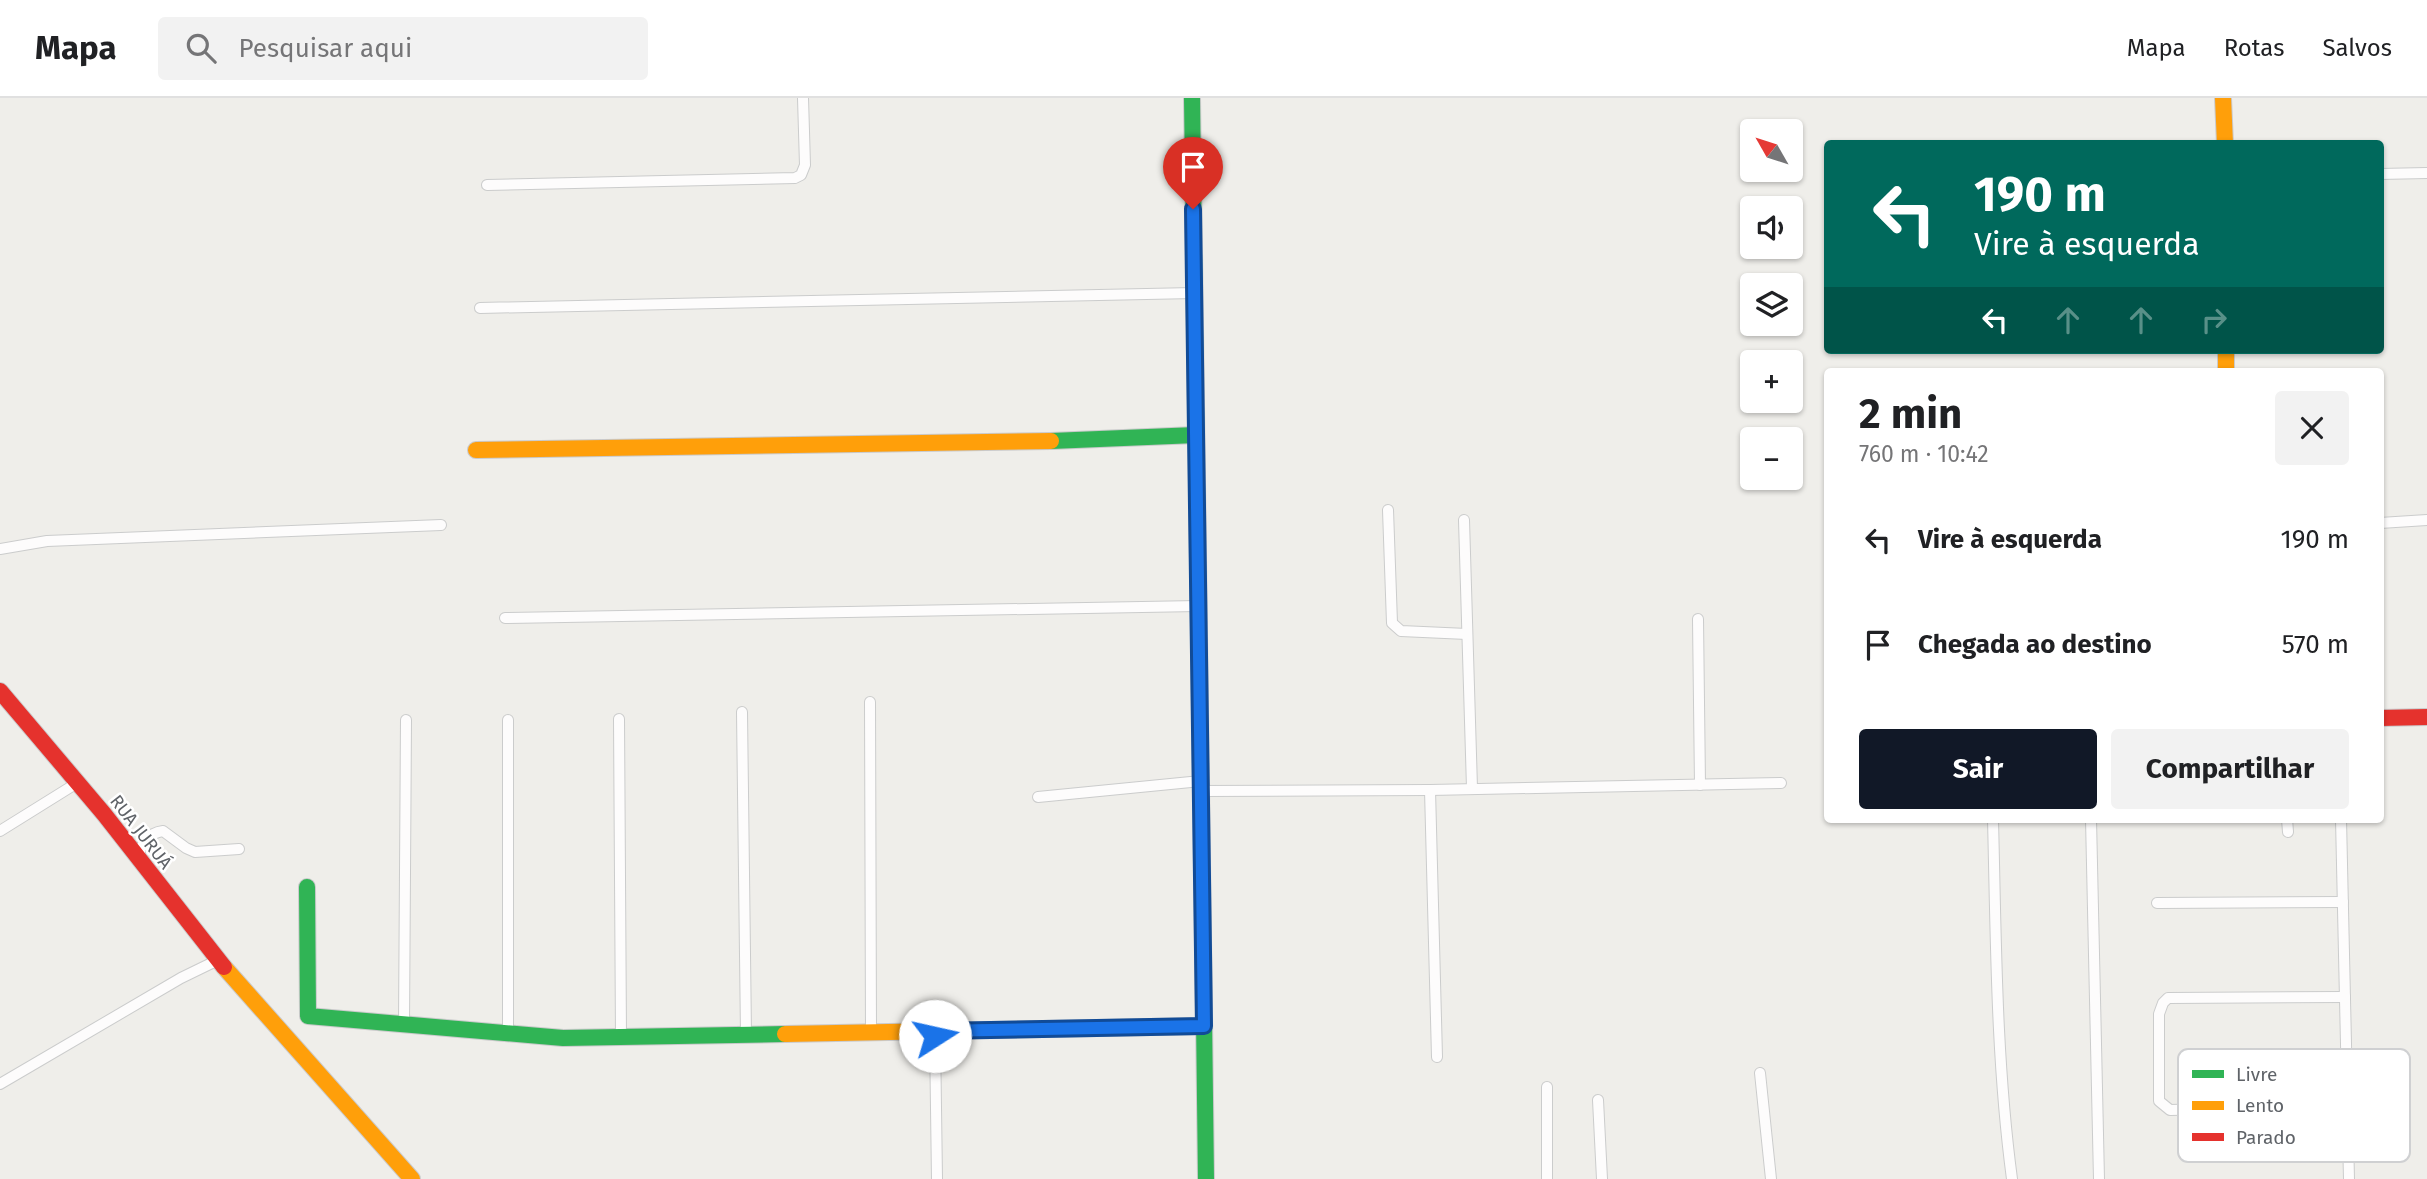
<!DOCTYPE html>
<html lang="pt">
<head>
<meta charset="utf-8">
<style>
	:root { --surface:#fff; --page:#f2f2f2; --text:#202124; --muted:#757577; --line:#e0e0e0; --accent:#111827 }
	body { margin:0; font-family:"Fira Sans",sans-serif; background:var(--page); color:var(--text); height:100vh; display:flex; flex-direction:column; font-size:26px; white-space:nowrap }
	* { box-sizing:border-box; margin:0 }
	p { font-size:23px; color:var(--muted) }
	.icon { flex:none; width:38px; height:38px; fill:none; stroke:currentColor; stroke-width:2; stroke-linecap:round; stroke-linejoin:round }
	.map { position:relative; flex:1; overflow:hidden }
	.details { position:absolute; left:1824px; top:270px; width:560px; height:455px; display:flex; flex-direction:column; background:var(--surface); border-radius:7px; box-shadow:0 2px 5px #0004 }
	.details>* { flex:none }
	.hud { position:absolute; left:1824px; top:42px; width:560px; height:214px; border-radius:7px; box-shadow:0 2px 5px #0004; background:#00695c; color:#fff; overflow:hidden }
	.needle { width:46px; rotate:309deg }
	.buttons { position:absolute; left:1740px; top:21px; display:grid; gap:14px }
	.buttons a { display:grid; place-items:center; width:63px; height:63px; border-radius:7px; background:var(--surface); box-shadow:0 2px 5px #0004; font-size:35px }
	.pin { position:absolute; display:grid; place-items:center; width:60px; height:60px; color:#fff; margin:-72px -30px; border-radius:50% 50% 50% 0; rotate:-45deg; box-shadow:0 0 7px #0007 }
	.pin .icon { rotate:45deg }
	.me { position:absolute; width:77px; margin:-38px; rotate:80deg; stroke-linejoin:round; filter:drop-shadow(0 0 5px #0008) }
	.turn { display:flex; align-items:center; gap:24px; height:147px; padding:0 35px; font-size:32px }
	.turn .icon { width:91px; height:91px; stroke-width:2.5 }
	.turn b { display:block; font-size:49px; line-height:60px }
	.lanes { display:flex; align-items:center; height:66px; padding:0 35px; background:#0003; justify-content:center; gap:35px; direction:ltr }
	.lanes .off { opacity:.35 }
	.round { display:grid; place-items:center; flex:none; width:74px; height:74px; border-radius:7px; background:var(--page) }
	.headline { display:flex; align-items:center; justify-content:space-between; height:119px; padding:0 35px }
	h1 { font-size:42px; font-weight:700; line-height:52px }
	.primary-button { display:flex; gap:14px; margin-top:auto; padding:14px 35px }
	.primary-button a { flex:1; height:80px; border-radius:7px; background:var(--accent); color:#fff; font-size:28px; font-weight:700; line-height:80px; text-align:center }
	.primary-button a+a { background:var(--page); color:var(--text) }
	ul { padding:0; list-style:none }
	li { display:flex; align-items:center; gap:21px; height:105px; padding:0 35px }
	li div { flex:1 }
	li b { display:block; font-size:26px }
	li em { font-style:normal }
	header { display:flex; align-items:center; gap:42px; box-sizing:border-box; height:98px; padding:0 35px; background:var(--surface); border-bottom:2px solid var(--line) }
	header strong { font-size:33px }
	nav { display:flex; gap:38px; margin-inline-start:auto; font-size:24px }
	.search { width:490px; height:63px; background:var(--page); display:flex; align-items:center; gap:18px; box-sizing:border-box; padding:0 24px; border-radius:7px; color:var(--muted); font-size:26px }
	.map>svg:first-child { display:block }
</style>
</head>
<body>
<header>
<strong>Mapa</strong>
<div class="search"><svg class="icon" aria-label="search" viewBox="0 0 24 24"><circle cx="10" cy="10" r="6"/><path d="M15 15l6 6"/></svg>Pesquisar aqui</div>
<nav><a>Mapa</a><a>Rotas</a><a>Salvos</a></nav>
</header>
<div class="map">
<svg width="2427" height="1081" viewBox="0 0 2427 1081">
	<rect width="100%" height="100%" fill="#efeeea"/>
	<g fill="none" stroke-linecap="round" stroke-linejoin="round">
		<defs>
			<g id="street">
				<path d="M2380,76L2427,75"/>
				<path d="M487,87L795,80L801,77L805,67L803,0"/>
				<path d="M480,210L1194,195"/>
				<path d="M1388,412L1392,525L1401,533L1467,536"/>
				<path d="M1464,422L1472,690"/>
				<path d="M2380,425L2427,422"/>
				<path d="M0,451L47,443L441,427"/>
				<path d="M505,520L1198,508"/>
				<path d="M1698,521L1700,687"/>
				<path d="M870,604L871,933"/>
				<path d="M742,614L746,937"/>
				<path d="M619,621L621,939"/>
				<path d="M1430,692L1437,959"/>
				<path d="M1201,693L1430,692L1781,685"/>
				<path d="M1038,699L1201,683"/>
				<path d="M1993,721C1996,841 1996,961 2012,1081"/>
				<path d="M2091,721L2099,1081"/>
				<path d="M2287,721L2288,734"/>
				<path d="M2341,721L2349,1081"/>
				<path d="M0,733L77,685"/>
				<path d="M139,762C139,747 148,735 163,733L186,750L195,754L239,751"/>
				<path d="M2157,805L2343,804"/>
				<path d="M2345,899L2168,900L2163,905L2159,916V1003L2170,1012L2347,1008"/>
				<path d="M404,927L406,622"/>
				<path d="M508,936V622"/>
				<path d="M935,938L937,1081"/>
				<path d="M1760,975L1771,1081"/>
				<path d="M0,986L181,880L218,862"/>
				<path d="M1547,989V1081"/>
				<path d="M1598,1002L1602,1081"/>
			</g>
			<g id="fast">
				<path d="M1192,0L1199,538"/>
				<path d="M1051,343L1196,337"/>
				<path d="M307,789L308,918L563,940L785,936"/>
				<path d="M1204,919L1206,1081"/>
			</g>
			<g id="slow">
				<path d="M2223,0L2225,46"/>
				<path d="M2226,252V273"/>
				<path d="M476,352L1051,343"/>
				<path d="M224,869L412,1081"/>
				<path d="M785,936L1204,928"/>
			</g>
			<g id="jam">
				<path d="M1199,538L1204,919"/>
				<path d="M0,593L104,716L224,869"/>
				<path d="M2380,620L2427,619"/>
			</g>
		</defs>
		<use href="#street" stroke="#cbcccc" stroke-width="12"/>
		<use href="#fast" stroke="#cacacb" stroke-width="18"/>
		<use href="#slow" stroke="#cacacb" stroke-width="18"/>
		<use href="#jam" stroke="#cacacb" stroke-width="18"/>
		<use href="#street" stroke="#fdfcfc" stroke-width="10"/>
		<use href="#fast" stroke="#30b455" stroke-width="16"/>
		<use href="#slow" stroke="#ff9f0a" stroke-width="16"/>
		<use href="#jam" stroke="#e5322d" stroke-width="16"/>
	</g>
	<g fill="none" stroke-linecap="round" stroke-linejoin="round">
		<defs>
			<path id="route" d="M935,938V933L1204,928L1193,111"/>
		</defs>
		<use href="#route" stroke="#114b97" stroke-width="18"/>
		<use href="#route" stroke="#1a73e8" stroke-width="12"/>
	</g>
	<g text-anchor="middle" stroke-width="5" stroke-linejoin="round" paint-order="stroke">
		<g font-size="18" fill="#5f6368" stroke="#fff">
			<text transform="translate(141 734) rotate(52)" y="6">RUA JURUÁ</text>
		</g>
	</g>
	<rect x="2178" y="951" width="232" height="113" rx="10" fill="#fff" stroke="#cfd0d2" stroke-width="2"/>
	<rect x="2192" y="972" width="32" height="8" fill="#30b455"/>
	<rect x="2192" y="1003" width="32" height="9" fill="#ff9f0a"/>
	<rect x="2192" y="1035" width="32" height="8" fill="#e5322d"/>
	<g font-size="19" fill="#5f6368">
		<text x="2236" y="983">Livre</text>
		<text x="2236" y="1014">Lento</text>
		<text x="2236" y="1046">Parado</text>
	</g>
</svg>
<div class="buttons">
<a><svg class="needle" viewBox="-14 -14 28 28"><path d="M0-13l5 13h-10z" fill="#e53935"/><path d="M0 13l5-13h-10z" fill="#757577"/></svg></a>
<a><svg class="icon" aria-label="sound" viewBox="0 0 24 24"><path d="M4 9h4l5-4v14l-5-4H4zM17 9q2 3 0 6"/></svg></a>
<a><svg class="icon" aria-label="layers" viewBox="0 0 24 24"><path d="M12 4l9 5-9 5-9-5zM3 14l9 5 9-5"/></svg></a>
<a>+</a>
<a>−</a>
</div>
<div class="pin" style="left:1193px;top:111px;background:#d93025"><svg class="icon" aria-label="arrive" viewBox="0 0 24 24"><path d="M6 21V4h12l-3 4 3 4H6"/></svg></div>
<svg class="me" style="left:935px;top:938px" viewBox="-20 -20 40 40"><circle r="19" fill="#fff"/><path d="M0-13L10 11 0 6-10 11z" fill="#1a73e8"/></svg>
<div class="hud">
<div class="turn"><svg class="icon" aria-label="left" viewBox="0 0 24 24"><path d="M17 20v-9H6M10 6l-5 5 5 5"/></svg><div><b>190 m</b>Vire à esquerda</div></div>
<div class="lanes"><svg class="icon" aria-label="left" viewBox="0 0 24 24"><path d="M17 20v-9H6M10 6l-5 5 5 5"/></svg><svg class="icon off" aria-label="ahead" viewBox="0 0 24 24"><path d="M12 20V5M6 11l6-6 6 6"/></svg><svg class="icon off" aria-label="ahead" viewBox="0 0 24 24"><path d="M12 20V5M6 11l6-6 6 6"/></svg><svg class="icon off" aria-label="right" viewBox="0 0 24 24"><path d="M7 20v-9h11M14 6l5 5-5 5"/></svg></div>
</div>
<section class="details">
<div class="headline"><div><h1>2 min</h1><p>760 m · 10:42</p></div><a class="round"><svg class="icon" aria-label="close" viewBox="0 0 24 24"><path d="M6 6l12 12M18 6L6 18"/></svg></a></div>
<ul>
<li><svg class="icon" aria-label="left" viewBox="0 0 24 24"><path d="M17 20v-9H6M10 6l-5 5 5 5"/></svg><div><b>Vire à esquerda</b></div><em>190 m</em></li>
<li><svg class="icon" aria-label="arrive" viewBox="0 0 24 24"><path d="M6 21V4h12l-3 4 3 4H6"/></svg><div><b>Chegada ao destino</b></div><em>570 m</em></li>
</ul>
<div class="primary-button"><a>Sair</a><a>Compartilhar</a></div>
</section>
</div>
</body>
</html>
